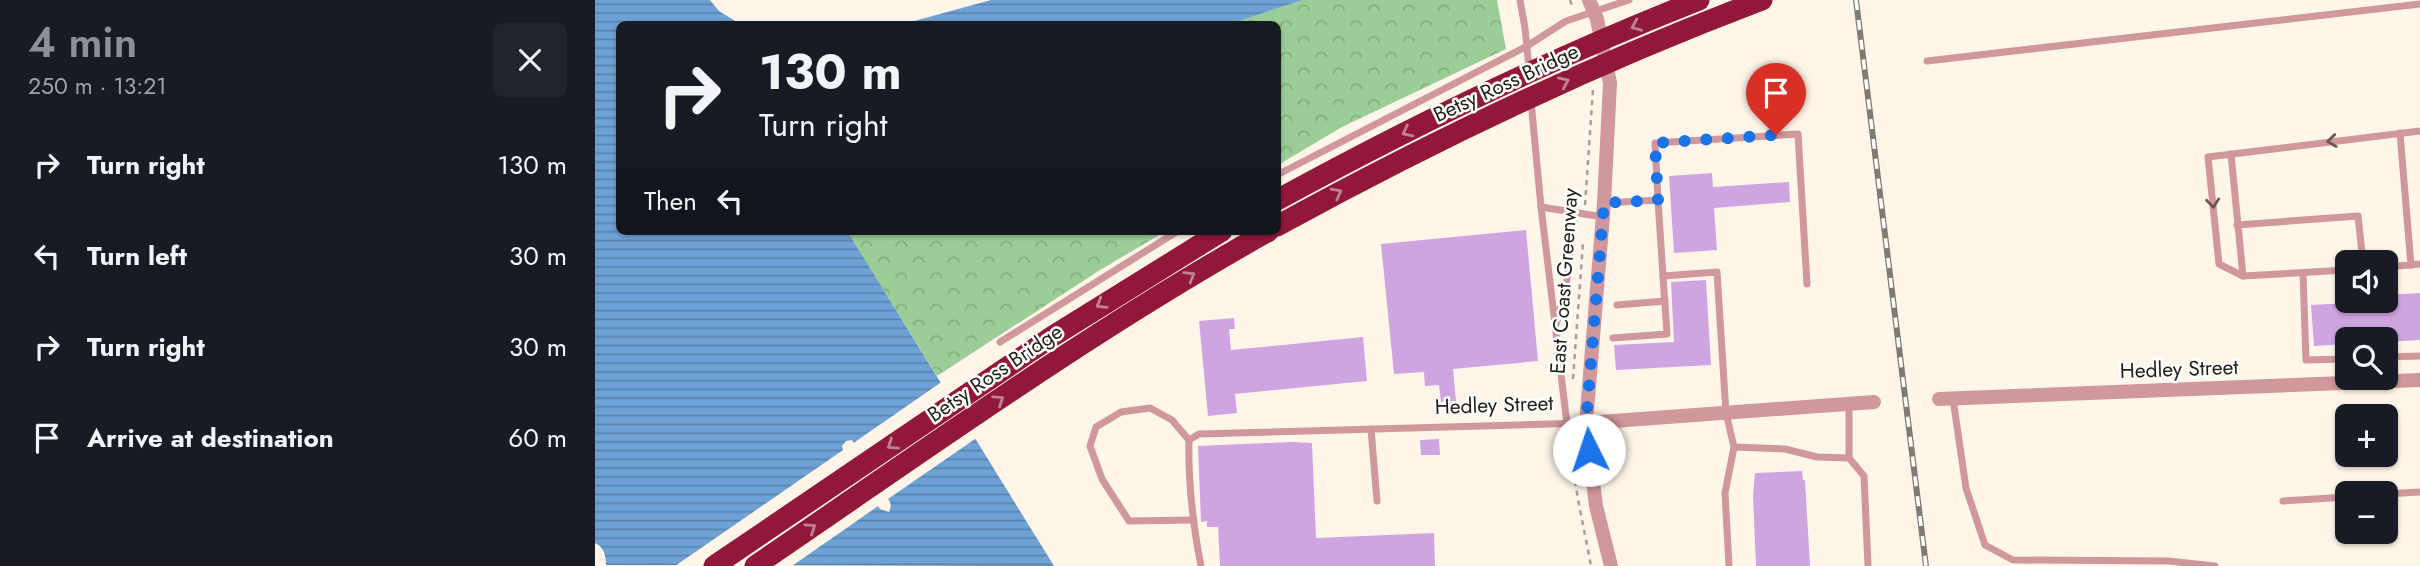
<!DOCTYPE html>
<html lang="en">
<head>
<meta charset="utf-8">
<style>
	:root { --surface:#171b24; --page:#20242c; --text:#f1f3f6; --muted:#9ea1a6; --accent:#8c9099 }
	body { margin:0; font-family:Jost,sans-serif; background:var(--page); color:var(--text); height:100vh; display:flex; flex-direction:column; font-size:26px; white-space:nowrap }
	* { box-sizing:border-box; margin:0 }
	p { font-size:23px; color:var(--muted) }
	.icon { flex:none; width:38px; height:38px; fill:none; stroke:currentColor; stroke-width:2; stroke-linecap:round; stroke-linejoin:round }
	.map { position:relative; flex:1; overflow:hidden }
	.drawer { display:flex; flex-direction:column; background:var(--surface); width:595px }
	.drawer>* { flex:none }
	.hud { position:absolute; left:21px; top:21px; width:665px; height:214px; border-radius:10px; box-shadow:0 2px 5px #0004; background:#171b24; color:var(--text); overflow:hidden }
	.buttons { position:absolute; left:1740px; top:250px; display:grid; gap:14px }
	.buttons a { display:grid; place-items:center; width:63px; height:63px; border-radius:10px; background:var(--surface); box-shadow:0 2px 5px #0004; font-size:35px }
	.pin { position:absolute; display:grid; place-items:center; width:60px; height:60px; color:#fff; margin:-72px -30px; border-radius:50% 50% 50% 0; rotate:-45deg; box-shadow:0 0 7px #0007 }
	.pin .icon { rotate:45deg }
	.me { position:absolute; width:77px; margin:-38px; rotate:356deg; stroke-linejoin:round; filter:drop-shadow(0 0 5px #0008) }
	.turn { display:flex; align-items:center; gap:24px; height:147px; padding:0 28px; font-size:32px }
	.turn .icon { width:91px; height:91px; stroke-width:2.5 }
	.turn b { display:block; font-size:49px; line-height:60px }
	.then { display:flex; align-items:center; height:66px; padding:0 28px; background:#0003; gap:14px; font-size:26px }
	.round { display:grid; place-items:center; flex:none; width:74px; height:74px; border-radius:10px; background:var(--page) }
	.head { display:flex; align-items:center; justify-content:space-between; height:119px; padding:0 28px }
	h1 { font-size:42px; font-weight:600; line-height:52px; color:var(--accent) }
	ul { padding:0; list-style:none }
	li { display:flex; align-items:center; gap:21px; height:91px; padding:0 28px }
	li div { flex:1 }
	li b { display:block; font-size:26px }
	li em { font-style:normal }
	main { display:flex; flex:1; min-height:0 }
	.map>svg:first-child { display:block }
</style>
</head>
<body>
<main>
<section class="drawer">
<div class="head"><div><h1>4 min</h1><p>250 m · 13:21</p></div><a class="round"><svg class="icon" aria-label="close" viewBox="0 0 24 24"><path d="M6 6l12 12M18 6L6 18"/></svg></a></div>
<ul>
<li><svg class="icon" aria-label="right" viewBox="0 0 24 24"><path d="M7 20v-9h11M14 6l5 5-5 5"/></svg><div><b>Turn right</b></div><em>130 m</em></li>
<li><svg class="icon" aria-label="left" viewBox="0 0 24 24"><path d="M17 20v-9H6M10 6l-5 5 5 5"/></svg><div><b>Turn left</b></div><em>30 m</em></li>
<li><svg class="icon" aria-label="right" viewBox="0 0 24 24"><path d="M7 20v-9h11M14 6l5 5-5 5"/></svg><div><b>Turn right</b></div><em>30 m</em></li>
<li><svg class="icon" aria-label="arrive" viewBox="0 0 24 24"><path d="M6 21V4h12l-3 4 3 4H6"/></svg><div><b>Arrive at destination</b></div><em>60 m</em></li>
</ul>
</section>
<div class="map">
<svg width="1825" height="566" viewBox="0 0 1825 566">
	<defs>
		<pattern id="forest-crowns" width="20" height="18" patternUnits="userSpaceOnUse" patternTransform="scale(1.75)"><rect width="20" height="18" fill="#9ace96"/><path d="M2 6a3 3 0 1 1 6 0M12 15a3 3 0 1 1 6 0" fill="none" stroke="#84b081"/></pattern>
		<pattern id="water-rules" width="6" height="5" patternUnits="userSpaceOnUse" patternTransform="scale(1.75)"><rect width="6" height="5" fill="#6ea2d6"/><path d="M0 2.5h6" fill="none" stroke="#5a83ad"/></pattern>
	</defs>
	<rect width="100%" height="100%" fill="#fff6e9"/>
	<g fill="url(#forest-crowns)">
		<path d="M708,0H902L911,49L747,127L683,165L682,24H635Z"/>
		<path d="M571,231L505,270L342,376L252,232Z"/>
	</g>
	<g fill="url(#water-rules)" fill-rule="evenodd">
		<path d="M0,0H115L124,11L145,24H24V231H252L459,566L11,565C11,556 9,547 0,543ZM257,440L295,502L296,506L294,512L285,509L248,450L247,446L251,441Z"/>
		<path d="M396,0H708L635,24H308Z"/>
	</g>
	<g fill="#fff6e9">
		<path d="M348,381L383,437L290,501L257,444Z"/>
		<path d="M251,448L286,504L197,566H80Z"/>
	</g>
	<g fill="#cfa5e1">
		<path d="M1117,173L1118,187L1194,182L1195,202L1119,208L1122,250L1079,253L1074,176Z"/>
		<path d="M931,230L943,361L858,369L861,401L846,402L844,385L830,386L829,372L799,374L786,244Z"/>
		<path d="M1111,280L1116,365L1021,370L1019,345L1079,342L1076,282Z"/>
		<path d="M1825,293V340L1790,342V340H1752V344L1719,346L1716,305L1790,301V295Z"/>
		<path d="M639,318L640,329H634L636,350L768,337L772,381L640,394L642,413L613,416L604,321Z"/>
		<path d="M844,439L845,455H826L825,440Z"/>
		<path d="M697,442L717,443L721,538L839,533L840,566H625L623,527H612V521L606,522L603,446Z"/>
		<path d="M1207,471L1208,480H1210L1215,566H1161L1158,496L1160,473Z"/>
	</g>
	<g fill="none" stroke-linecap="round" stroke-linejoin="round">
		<g stroke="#a59e94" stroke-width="2.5" stroke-dasharray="5 5" stroke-linecap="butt">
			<path d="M975,0L978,8"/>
			<path d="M990,205L998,89"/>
			<path d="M978,379L988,243"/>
			<path d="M976,431C976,477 988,521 996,566"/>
		</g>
		<g stroke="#d0979d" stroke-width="7">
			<path d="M925,0L930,28L934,68"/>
			<path d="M1332,61L1825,4"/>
			<path d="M936,101L946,207L972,424"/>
			<path d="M1805,133L1816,265L1825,264"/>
			<path d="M1636,154L1648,276"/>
			<path d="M682,175L932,46L971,21L1034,0"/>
			<path d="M1063,200L1060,143L1203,134L1212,284"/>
			<path d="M1009,203L1063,200L1068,276"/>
			<path d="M946,207L1008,217"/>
			<path d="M1642,225L1763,216L1768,262"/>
			<path d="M1790,267L1816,265"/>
			<path d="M1752,270L1648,276L1624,264L1613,157L1825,131"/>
			<path d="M1708,274L1711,360L1752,359"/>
			<path d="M1022,305L1070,301"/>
			<path d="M962,322L972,279L980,212"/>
			<path d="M1018,338L1072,334L1068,276L1122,272L1131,413L1139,447L1190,449L1222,457L1254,458V404"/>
			<path d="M405,342L583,231"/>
			<path d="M1790,357L1825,356"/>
			<path d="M1358,399L1371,488L1390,545L1418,560L1573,561L1620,566"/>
			<path d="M776,429L782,501"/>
			<path d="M594,440L577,420L555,408L526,412L501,427L495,446L507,479L534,521L599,520"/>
			<path d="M1254,458L1269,476L1273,566"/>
			<path d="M1790,494L1825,492"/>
			<path d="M1688,501L1752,497"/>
			<path d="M606,566C598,525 593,482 594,440L604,434L991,423"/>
			<path d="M1134,566L1130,493L1139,447"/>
		</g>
		<g stroke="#d0979d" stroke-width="14">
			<path d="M994,0L1002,19L1015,83L1009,203L991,423L1001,506L1016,566"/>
			<path d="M1344,399L1825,380"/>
			<path d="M991,423L1279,402"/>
		</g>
		<g stroke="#91183a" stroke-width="21">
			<path d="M119,566L458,336L627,231"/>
			<path d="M160,566C329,451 495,331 674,231"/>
		</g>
		<defs>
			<path id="rail" d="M1261,0L1331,566"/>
		</defs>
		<use href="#rail" stroke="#807a71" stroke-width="6"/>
		<use href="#rail" stroke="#fff" stroke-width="3.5" stroke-dasharray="10" stroke-linecap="butt"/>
		<g stroke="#91183a" stroke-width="21">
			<path d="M682,200C819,125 959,57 1104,0"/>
			<path d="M682,226C839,140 1000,63 1167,0"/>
		</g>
	</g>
	<defs><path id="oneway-chevron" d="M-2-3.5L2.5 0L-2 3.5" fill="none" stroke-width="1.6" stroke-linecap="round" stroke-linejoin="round" transform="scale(1.75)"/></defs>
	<g stroke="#c28093">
		<use href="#oneway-chevron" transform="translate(1041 26) rotate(157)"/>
		<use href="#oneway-chevron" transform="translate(969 82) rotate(-24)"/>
		<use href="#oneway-chevron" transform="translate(812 132) rotate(153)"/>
		<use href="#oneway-chevron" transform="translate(742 193) rotate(-28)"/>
		<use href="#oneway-chevron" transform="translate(595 276) rotate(-31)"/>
		<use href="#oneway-chevron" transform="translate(506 304) rotate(148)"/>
		<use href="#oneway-chevron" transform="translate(404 400) rotate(-34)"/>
		<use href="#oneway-chevron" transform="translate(297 445) rotate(146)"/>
		<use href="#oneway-chevron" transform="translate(216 528) rotate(-34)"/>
	</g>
	<g stroke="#705454">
		<use href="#oneway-chevron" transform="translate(1737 141) rotate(173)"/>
		<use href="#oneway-chevron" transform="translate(1618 203) rotate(84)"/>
	</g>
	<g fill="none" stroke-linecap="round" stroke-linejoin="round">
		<path stroke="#1a73e8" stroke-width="12" stroke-dasharray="0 21.6" d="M994,450L991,423L1009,203L1063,200L1060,143L1181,135"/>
	</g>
	<g text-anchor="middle" stroke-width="5" stroke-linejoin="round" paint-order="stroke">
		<g font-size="21" fill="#211e18" stroke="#fff">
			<text transform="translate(911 83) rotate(-25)" y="7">Betsy Ross Bridge</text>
			<text transform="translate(969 281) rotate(-86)" y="7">East Coast Greenway</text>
			<text transform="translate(1584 369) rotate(-2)" y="7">Hedley Street</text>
			<text transform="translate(400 373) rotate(-34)" y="7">Betsy Ross Bridge</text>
			<text transform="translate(899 405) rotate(-2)" y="7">Hedley Street</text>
		</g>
	</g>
</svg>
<div class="buttons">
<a><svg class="icon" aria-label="sound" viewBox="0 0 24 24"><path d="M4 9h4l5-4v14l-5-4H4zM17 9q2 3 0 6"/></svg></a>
<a><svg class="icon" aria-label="search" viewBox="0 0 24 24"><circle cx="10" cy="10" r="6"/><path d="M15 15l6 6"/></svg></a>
<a>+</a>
<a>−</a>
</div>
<div class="pin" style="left:1181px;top:135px;background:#d93025"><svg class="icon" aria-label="arrive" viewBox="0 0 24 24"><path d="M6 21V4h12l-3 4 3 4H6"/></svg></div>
<svg class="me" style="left:994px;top:450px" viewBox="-20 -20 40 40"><circle r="19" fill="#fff"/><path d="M0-13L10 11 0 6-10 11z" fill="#1a73e8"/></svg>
<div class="hud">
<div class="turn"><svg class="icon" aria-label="right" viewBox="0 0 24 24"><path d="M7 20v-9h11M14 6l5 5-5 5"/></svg><div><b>130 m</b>Turn right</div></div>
<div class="then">Then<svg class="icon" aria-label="left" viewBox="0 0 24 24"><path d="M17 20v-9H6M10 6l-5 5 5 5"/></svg></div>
</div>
</div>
</main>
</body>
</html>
